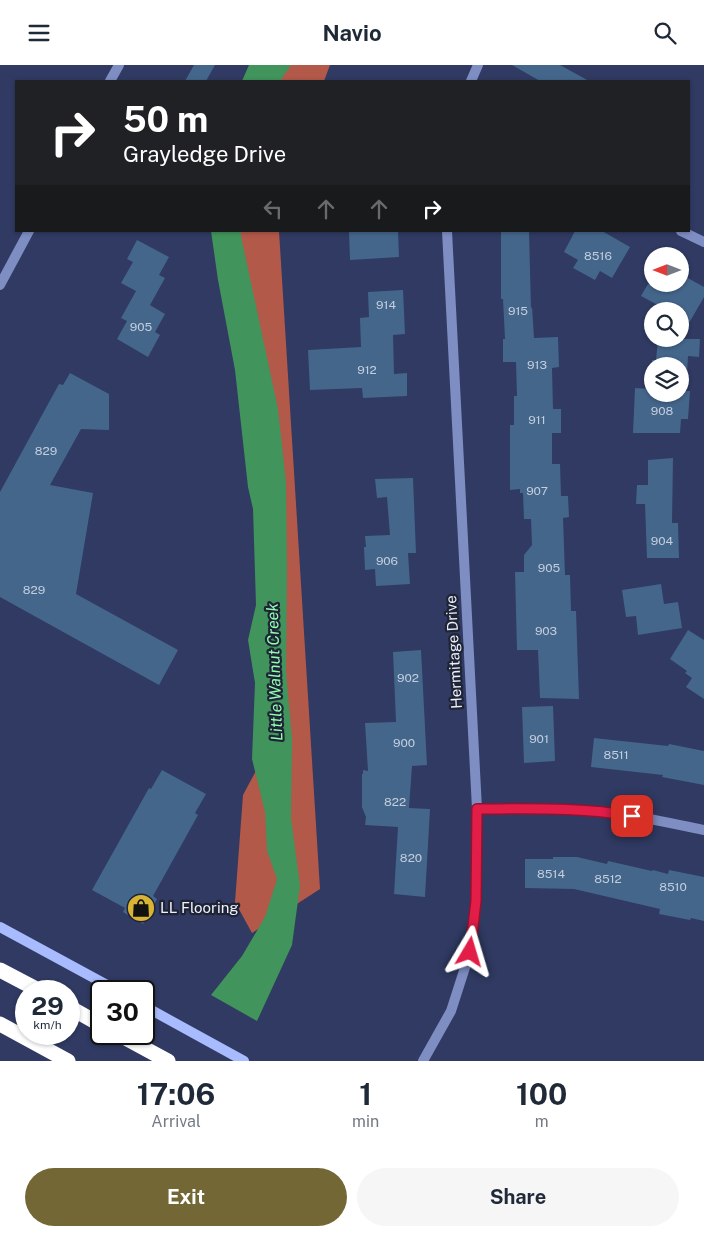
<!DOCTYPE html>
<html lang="en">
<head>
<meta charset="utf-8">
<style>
	:root { --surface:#fff; --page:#f6f6f7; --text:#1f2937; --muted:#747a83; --accent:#736736 }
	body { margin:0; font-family:"Public Sans",sans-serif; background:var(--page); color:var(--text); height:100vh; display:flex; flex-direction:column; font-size:19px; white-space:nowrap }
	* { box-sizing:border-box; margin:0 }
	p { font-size:16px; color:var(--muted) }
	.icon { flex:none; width:28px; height:28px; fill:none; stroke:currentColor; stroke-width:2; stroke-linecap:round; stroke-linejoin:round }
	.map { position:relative; height:996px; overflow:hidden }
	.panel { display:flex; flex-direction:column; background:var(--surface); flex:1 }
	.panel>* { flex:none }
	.top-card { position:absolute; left:15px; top:15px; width:675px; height:152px; border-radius:0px; box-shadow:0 1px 4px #0004; background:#202124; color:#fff; overflow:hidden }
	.needle { width:32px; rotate:270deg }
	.fabs { position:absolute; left:644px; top:182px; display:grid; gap:10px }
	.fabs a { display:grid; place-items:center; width:45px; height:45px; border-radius:50%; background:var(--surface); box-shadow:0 1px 4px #0004; font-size:25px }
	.speed { position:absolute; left:15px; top:915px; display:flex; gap:10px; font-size:25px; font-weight:700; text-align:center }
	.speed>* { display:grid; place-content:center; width:65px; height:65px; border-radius:50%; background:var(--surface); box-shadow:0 1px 4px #0004; line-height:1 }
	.speed small { font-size:12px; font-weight:400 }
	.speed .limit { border:2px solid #111; border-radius:8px; background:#fff; color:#111 }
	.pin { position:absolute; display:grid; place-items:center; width:42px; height:42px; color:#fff; margin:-21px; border-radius:10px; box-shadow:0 2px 8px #0006 }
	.me { position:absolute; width:55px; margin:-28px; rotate:7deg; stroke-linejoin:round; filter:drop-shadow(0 0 4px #0008) }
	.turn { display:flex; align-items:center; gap:18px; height:105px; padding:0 25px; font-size:22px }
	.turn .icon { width:65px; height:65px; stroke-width:2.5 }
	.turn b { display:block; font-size:35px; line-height:42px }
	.lanes { display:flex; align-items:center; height:48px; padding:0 25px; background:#0003; justify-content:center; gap:25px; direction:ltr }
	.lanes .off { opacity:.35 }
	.eta { display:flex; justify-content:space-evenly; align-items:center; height:85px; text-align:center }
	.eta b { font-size:30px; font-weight:700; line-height:35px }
	.button { display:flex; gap:10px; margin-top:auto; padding:10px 25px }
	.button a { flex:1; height:58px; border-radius:30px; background:var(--accent); color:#fff; font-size:20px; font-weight:700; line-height:58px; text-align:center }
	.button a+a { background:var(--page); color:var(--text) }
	header { display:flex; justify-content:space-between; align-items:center; height:65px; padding:0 25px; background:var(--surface); font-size:22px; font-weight:700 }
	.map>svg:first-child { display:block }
</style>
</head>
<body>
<header><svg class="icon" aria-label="menu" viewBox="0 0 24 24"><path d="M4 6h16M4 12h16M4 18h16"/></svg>Navio<svg class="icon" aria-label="search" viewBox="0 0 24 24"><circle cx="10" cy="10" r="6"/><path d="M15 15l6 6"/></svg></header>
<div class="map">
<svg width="704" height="996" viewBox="0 0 704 996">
	<rect width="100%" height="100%" fill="#303a62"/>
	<g fill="#b2594a">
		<path d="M259,0H330L324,16H251Z"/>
		<path d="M218,166H279L320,824L252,868L235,837L243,730L258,702L261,501Z"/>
	</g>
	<g fill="#41945b">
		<path d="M249,0H291L280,16H242Z"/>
		<path d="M211,166H241V171L278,344L286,417L287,504L286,606L292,674L291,753L300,821L292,880L257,956L211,930L242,891L265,852L277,814L267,786L265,747L252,694L255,618L248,575L256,540L253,444L248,422L235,305L218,215Z"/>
	</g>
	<g fill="#44668b" fill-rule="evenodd">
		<path d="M194,0H215L206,16H185Z"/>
		<path d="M512,0H560L589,16H540Z"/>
		<path d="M349,166H398L399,192L350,195Z"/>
		<path d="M501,166H529L531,244L532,241L534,273L558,272L559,302L552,303L553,344H561V368H552V399H560L561,431H568L569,452L563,453L565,510H570L571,546H576L579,634L540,633L538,585H517L515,507H524V490L532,480L531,454H524L523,428H520V424L510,425V360H514V331H517L516,297H503V274H505L503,234H501Z"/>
		<path d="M575,166H602L630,182L612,213L600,206L595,215L573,203L578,195L564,187Z"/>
		<path d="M137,175L169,192L159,210L165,213L150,240L165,249L155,267L160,270L148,292L117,274L127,256L121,253L136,226L121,218L133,197L127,194Z"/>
		<path d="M686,212L704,222V232L689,258L680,253V246H669L641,231L648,219H682Z"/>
		<path d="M403,225L405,269L393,270L394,309L407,308V331L363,333L362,323L310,325L308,285L361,282L360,253L369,252L368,227Z"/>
		<path d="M658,274H700L699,292L688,291L686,326H690L688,354H681L680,368H633L635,323L651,324L652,295H656ZM652,301H680V329H652Z"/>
		<path d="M70,308L109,329V365L81,364L50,420L93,428L76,529L178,585L159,620L0,532V427L59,319L63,320Z"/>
		<path d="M673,393L672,458H678L679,493H647L645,439H636L637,420H648V395Z"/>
		<path d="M413,413L416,488H408L410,519L376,521L375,504L365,505L364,482H366L365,471L390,470L387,432L377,433L375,414Z"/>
		<path d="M661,519L664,539L678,537L682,563L638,570L636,551L626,552L622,525Z"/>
		<path d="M688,565L704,575V634L686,622L692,613L685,608L687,606L670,594Z"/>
		<path d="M421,585L427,700L412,701L409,743L430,744L425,832L394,829L398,762L365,760L366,752L362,742V709H363V705L368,706L365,658L396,657L393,587Z"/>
		<path d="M553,641L555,696L524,698L522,642Z"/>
		<path d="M594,673L668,681L669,679L704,686V720L662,712L663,710L591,702Z"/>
		<path d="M162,705L206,729L195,748L198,750L153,831L157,834L143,859L123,847L125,843L92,825L149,723L151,724Z"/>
		<path d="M553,792H577L607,799L608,796L652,806L653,805L668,809L669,805L704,812V856L691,853L690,855L659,849L660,844L574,824L525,823V794H553Z"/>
	</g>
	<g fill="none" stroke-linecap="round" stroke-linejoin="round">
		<g stroke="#7e8dc2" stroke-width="10">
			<path d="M110,16L119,0"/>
			<path d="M471,16L478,0"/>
			<path d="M681,166L704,177"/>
			<path d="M0,220L29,166"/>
			<path d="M477,744C523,744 569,743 614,748C644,752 674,759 704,765"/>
			<path d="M423,996L451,946L470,887L476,837L477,744L447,166"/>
		</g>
		<g stroke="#a7bbfe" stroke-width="10">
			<path d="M0,862L118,926"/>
			<path d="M144,941L244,996"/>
		</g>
		<g stroke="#fff" stroke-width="15">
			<path d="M0,905L40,926"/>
			<path d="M69,942L101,960"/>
			<path d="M0,959L68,996"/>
			<path d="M118,969L168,996"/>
		</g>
	</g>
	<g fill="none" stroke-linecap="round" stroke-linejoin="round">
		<defs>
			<path id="route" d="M470,887L476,836L477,744C529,744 581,742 632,751"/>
		</defs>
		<use href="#route" stroke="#92132f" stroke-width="12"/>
		<use href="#route" stroke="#e11d48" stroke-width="9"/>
	</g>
	<defs>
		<symbol id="shop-disc" viewBox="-11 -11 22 22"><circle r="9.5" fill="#d9b334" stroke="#1e2335"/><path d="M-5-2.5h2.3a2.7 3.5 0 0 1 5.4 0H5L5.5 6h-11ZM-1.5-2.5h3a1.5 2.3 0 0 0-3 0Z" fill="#111"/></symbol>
	</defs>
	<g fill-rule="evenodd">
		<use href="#shop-disc" x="125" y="827" width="32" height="32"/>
	</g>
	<g text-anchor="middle" stroke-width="4.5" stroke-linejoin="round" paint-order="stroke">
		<g font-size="12" fill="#c3cede">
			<text x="598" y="195">8516</text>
			<text x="386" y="244">914</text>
			<text x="518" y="250">915</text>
			<text x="141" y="266">905</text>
			<text x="537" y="304">913</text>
			<text x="367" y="309">912</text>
			<text x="662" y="350">908</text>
			<text x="537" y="359">911</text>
			<text x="46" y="390">829</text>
			<text x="537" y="430">907</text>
			<text x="662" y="480">904</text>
			<text x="387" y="500">906</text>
			<text x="549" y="507">905</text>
			<text x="34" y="529">829</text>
			<text x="546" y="570">903</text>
			<text x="408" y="617">902</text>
			<text x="539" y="678">901</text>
			<text x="404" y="682">900</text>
			<text x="616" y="694">8511</text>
			<text x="395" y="741">822</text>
			<text x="411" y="797">820</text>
			<text x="551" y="813">8514</text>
			<text x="608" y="818">8512</text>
			<text x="673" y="826">8510</text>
		</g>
		<g font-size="15" fill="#edf0fa" stroke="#1e2335">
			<text transform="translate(454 587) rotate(-93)" y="5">Hermitage Drive</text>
		</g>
		<g font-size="15" fill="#edf0fa" stroke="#1e2335" text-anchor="start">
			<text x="160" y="848">LL Flooring</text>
		</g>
		<g font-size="16" font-style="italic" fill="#91feae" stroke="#1e2335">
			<text transform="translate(274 607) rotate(-92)" y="6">Little Walnut Creek</text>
		</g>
	</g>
</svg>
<div class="fabs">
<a><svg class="needle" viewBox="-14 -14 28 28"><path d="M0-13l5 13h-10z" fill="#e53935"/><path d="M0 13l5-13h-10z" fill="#747a83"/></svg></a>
<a><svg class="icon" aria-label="search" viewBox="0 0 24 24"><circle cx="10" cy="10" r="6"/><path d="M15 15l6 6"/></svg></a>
<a><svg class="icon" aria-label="layers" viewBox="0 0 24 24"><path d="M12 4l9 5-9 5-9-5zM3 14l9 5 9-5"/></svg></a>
</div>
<div class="speed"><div>29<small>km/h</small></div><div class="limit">30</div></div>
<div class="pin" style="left:632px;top:751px;background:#d93025"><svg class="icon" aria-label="arrive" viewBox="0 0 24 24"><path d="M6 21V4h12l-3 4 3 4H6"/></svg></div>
<svg class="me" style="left:470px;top:887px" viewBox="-20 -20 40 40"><path d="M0-17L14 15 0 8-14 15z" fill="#e11d48" stroke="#fff" stroke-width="4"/></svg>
<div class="top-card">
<div class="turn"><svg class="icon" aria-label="right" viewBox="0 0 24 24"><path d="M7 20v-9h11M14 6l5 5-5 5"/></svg><div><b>50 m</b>Grayledge Drive</div></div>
<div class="lanes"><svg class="icon off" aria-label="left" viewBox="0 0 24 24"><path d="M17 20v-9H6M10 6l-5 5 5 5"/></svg><svg class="icon off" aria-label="ahead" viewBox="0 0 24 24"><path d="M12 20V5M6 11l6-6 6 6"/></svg><svg class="icon off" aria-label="ahead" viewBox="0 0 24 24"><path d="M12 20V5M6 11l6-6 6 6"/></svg><svg class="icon" aria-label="right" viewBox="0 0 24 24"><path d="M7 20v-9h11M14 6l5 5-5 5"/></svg></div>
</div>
</div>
<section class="panel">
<div class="eta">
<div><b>17:06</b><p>Arrival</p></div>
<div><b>1</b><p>min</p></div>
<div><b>100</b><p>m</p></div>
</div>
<div class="button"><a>Exit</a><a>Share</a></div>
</section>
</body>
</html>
